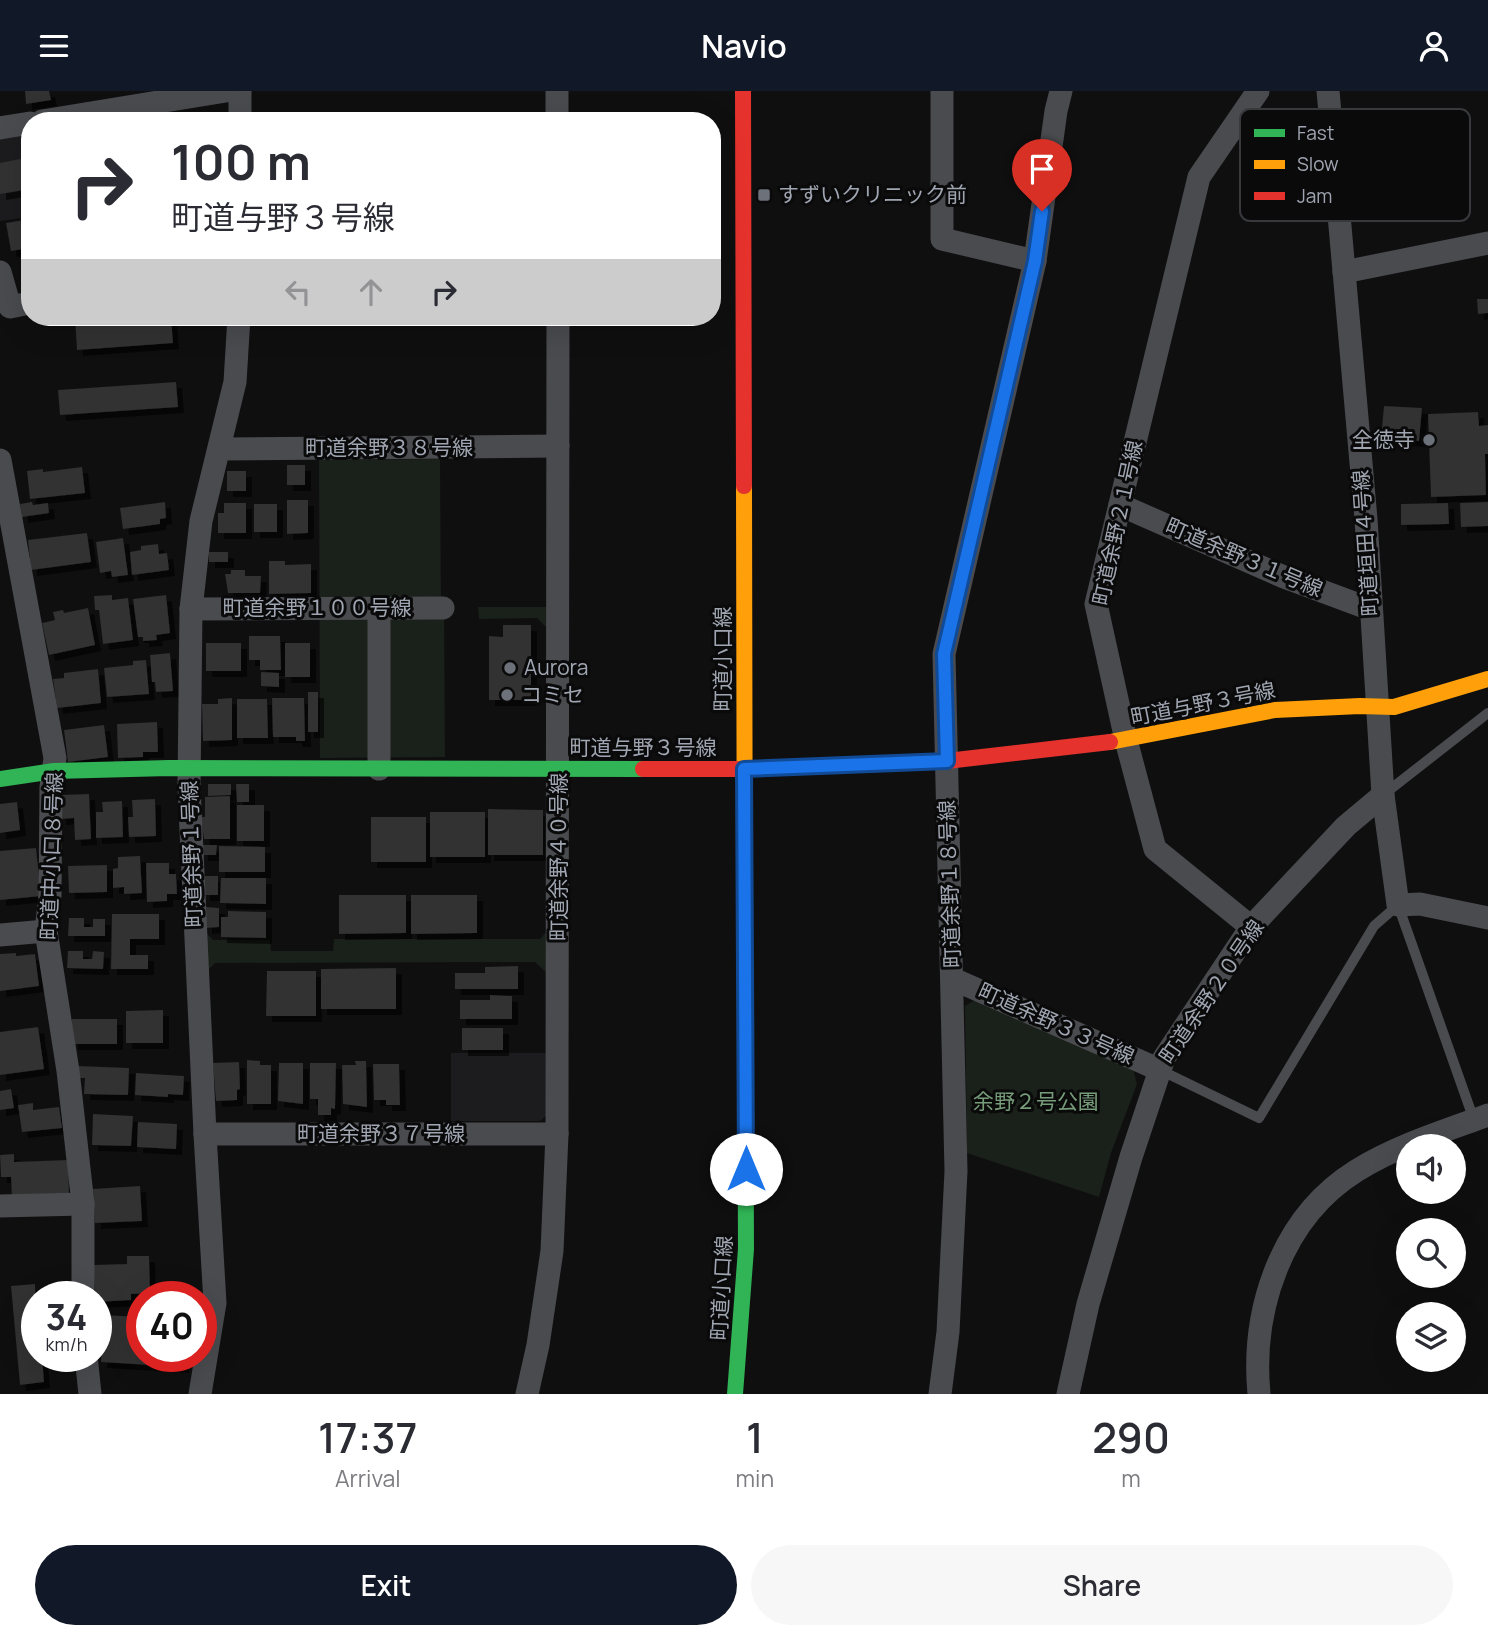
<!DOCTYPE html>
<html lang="en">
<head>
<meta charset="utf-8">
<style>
	:root { --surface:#fff; --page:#f7f7f7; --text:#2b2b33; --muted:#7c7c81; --accent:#111827 }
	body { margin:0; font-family:Manrope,"Noto Sans JP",sans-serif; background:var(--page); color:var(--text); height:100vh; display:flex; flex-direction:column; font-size:26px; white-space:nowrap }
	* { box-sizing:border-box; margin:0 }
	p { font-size:23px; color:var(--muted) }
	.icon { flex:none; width:38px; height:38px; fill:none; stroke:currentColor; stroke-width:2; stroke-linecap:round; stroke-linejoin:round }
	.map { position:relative; height:1303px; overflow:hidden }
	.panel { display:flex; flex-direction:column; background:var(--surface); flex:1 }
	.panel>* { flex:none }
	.banner { position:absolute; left:21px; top:21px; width:700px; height:214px; border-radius:28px; box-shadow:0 7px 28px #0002; background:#fff; color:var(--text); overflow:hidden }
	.buttons { position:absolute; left:1396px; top:1043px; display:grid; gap:14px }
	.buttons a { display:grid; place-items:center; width:70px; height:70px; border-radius:50%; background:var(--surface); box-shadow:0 7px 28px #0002; font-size:35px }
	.speed { position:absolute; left:21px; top:1190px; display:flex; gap:14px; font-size:35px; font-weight:700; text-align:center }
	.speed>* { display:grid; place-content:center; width:91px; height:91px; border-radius:50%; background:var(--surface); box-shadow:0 7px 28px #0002; line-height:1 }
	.speed small { font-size:18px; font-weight:400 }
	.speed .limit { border:10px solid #d22; background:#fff; color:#111 }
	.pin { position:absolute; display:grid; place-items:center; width:60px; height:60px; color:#fff; margin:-72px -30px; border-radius:50% 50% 50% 0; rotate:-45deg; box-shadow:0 0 7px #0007 }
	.pin .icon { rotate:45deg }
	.me { position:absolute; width:77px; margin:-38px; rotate:0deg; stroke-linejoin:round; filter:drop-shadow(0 0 5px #0008) }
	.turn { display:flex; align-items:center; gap:24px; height:147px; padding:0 35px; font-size:32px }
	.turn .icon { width:91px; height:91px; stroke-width:2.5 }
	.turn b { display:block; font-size:49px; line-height:60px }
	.lanes { display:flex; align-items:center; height:66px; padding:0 35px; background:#0003; justify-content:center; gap:35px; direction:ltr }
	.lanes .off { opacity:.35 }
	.eta { display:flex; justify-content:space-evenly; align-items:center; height:119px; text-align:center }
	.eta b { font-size:42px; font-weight:600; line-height:49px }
	.primary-button { display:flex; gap:14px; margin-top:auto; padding:14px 35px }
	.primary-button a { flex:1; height:80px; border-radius:42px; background:var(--accent); color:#fff; font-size:28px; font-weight:600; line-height:80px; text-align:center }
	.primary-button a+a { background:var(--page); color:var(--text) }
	header { display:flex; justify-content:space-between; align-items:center; height:91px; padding:0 35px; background:var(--accent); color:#fff; font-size:32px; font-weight:600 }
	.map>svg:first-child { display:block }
</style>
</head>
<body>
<header><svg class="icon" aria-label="menu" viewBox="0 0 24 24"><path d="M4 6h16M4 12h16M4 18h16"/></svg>Navio<svg class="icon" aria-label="person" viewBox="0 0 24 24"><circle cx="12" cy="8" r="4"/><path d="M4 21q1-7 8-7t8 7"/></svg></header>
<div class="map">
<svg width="1488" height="1303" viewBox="0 0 1488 1303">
	<defs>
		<filter id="shadow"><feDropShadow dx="6" dy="6" stdDeviation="0" flood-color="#0009"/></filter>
	</defs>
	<rect width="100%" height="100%" fill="#0f0f10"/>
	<g fill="#1c1c1e">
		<path d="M30,42V126L0,130V47Z"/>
		<path d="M451,962H548V1023L540,1030H451Z"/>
	</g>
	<g fill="#1a201a">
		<path d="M440,368L441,516L444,517L445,666L320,667L319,369Z"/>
		<path d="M478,516H547V537L537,527L479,528Z"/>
		<path d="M548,839V883L535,871L215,872L206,881L205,841L213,849H270L271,860H333L334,848H540Z"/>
		<path d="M975,909L1133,978L1137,993L1111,1062L1099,1106L967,1062L965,915Z"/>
	</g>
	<g fill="#303032" filter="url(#shadow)">
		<path d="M25,0H49L51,9L26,13Z"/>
		<path d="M30,62V98L0,103V72L25,67V63Z"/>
		<path d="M30,128V157L11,160L6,132Z"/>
		<path d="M1477,208H1488V222L1478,223Z"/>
		<path d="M171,226L173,252L77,259L75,227Z"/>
		<path d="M176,291L178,316L60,324L58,299Z"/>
		<path d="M1384,315L1422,317L1419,350L1381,348Z"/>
		<path d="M1478,321L1479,335L1488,334V363H1485L1486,404L1431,406L1428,323Z"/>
		<rect x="287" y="374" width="18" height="20"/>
		<path d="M82,376L85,402L30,408L27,380L43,378V381Z"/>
		<rect x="227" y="380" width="19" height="20"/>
		<path d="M287,409H308V442L287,443Z"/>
		<path d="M32,411L33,414L48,412L49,422L22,426L20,413Z"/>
		<path d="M165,411L166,427L160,428V433L123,438L120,417Z"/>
		<path d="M1488,411V435L1461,436L1460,412Z"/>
		<path d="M224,412H246V442H218V422H224Z"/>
		<path d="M1448,412L1449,433L1401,434V413Z"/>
		<rect x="254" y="413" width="23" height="28"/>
		<path d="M87,442L91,471L31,479L28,449Z"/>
		<path d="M123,447L128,484L112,486L111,480L100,482L96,451Z"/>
		<path d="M158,453L159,463L167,462L169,479L132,484L130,461L141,459V455Z"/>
		<rect x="209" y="461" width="19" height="10"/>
		<path d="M269,470H285V474L311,473V502L269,503Z"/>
		<path d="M231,479H245V485H261L260,502H228L225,483H231Z"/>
		<path d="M112,504V509L128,507L133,549L103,553L99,519H95L94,505Z"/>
		<path d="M166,504L170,542L156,544L157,549L143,550V546H138L133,508Z"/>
		<path d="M88,517L95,554L49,564L42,532L55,529L53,521L63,519L64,522Z"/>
		<path d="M503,534H531V609H489V545L503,546Z"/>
		<path d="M249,545H280L281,579H260V569H249Z"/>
		<rect x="206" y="552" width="35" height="28"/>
		<rect x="285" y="552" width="25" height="34"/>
		<path d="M170,562L173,600L156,601L155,591H152L150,564Z"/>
		<path d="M146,569L149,603L107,606L104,577L133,574V570Z"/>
		<path d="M98,578L101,612L57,617L53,588L64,587V582Z"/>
		<path d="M261,581L279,582V596L261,595Z"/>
		<rect x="308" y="601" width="10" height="40"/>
		<path d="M232,607V649L203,650L202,613H218V608Z"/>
		<path d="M272,607H304L305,650H296V646H273Z"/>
		<path d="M237,608H267L268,647H237Z"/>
		<path d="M157,631L158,661H143V666L118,667L117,633Z"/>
		<path d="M104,634L108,666L68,671L64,639Z"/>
		<path d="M208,693H231V704L208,705Z"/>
		<path d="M236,693H249V711H237Z"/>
		<path d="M89,703L91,748L75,749L74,727L60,728L59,704Z"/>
		<path d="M230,705V748H204L201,726H205V706Z"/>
		<path d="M155,708L156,745L129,746L128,726H133L132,709Z"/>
		<path d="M122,710L123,746L96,747V721H103L102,711Z"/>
		<path d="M17,711L20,739L0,742V713Z"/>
		<rect x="237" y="714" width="27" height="36"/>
		<path d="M488,718L543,719V764H488Z"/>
		<rect x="430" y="721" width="55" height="45"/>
		<rect x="371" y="726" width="55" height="45"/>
		<path d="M202,754H217L216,764H202Z"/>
		<path d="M219,755L265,756V781H219Z"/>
		<path d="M36,757L41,805L0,809V760Z"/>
		<path d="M140,765L142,802L124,803V796L113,797V778L118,777V766Z"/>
		<path d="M146,772H169V783H176L177,803H167V810L147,811Z"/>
		<path d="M107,774V801L69,802L68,775Z"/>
		<rect x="204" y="785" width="14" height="19"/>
		<path d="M221,787H266V813L220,812Z"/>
		<path d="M339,804H406V842L339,843Z"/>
		<path d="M411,804H477V842L411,843Z"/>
		<path d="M206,816L219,817V836L206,837Z"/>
		<path d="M228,820L266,821V847L221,846V826H228Z"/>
		<path d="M112,823H159V848H130V864H148V878H111Z"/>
		<path d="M69,827H84V836H93V828H105V845H68Z"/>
		<path d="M68,860H83V868H92L93,860L104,861L103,878L67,877Z"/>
		<path d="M16,862V865L35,863L39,895L0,900V863Z"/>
		<path d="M518,875V898H455V882H485V876Z"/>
		<path d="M396,877V918H321V878Z"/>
		<path d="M267,880H316V925H266Z"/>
		<path d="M490,904L512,905V928H460V909H490Z"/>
		<path d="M163,919V952H126V920Z"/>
		<rect x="72" y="928" width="45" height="25"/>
		<path d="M38,936L44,978L0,984V941Z"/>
		<rect x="462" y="937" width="41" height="22"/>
		<path d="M247,969L260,970V974H271V1013H247Z"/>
		<path d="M355,970H366L367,1016L343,1013L342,974H356Z"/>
		<path d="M239,971L240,998L237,999V1009L216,1010L213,972Z"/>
		<path d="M279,972H303V1013L278,1010Z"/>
		<path d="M310,972H336L335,1018L331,1017V1024H318V1008H310Z"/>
		<path d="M373,973H399L400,1014H386V1009H374Z"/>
		<path d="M78,975L129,977L128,1004L84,1003L85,987H78Z"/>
		<path d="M136,982L184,985L183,1004L168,1003V1006L135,1004Z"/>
		<path d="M11,998L14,1017L0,1019V1000Z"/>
		<path d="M33,1012V1019L59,1016L62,1037L22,1041L18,1014Z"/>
		<path d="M93,1023L133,1025L131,1055L92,1054Z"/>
		<path d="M138,1031L177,1033L176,1058L137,1056Z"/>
		<path d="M14,1063V1071L68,1069L69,1104L12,1107L11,1086H1L0,1064Z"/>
		<path d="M140,1095L142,1130L95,1132L93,1098Z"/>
		<path d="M127,1165H149L150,1202L131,1203V1209L96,1211L93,1174L127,1173Z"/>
		<path d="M35,1193L37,1265H42L44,1291L20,1294L11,1195Z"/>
		<path d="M103,1224L142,1226V1265H183V1276L101,1271Z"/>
	</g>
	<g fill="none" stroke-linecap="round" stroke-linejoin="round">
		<g stroke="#4a4b4f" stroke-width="10">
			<path d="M1383,704L1488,622"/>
			<path d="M1160,979L1259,1027L1374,835L1398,814L1474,1029"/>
		</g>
		<g stroke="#4a4b4f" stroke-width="23">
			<path d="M240,0V30"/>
			<path d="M557,0V30"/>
			<path d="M942,0V148L1035,170"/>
			<path d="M1328,0L1366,428L1383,704L1398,814L1420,813L1488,827"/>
			<path d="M42,30L226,0"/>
			<path d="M0,37L30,32"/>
			<path d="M0,181L10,216L30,212"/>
			<path d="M1344,181L1488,152"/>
			<path d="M219,358L558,355"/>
			<path d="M0,369L55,667L51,696L50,804L46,840L68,980L83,1113V1206"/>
			<path d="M1120,414L1284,486L1370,518"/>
			<path d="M379,517V678"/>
			<path d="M191,518L443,517"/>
			<path d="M1251,836L1155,758L1126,649L1096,513L1199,86L1258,0"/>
			<path d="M0,844L46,840"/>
			<path d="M953,888L1160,979"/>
			<path d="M205,1043H557"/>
			<path d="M0,1115L83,1113"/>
			<path d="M86,1265L90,1303"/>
			<path d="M200,1303L215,1212L205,1043L189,695L191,518L201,430L235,291L239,226"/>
			<path d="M527,1303L538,1254L552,1160L557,1043L558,226"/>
			<path d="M940,1303L948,1241L956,1080L944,563L1035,170L1056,20L1061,0"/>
			<path d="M1068,1303L1088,1213L1131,1066L1164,967L1251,836L1346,735L1383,704"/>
			<path d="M1259,1303C1251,1219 1281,1127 1356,1080C1396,1055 1444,1040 1488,1024"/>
		</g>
		<g stroke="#30b455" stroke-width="16">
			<path d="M0,688L54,680L169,677L643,678"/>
			<path d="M735,1303L746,1158L745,896"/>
		</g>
		<g stroke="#ff9f0a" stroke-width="16">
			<path d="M744,395L745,896"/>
			<path d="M1110,651L1275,619L1360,615L1394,616L1488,588"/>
		</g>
		<g stroke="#e5322d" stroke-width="16">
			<path d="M743,0L744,395"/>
			<path d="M643,678H744L947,670L1110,651"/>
		</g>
	</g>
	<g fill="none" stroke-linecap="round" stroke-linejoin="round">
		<defs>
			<path id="route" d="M746,1078L744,678L947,670L944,563L1035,170L1042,120"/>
		</defs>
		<use href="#route" stroke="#114b97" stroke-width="18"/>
		<use href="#route" stroke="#1a73e8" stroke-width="12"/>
	</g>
	<g fill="#6d7179" stroke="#0a0a0b" stroke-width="2.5">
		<rect x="757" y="97" width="14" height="14" rx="3.5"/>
		<circle cx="1429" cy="349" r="7"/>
		<circle cx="510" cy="577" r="7"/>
		<circle cx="507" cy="604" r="7"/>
	</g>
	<g text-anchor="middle" stroke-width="6" stroke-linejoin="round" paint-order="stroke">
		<g font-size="21" fill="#a0a6b1" stroke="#0a0a0b" text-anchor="start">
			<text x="778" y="111">すずいクリニック前</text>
			<text x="1415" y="356" text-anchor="end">全徳寺</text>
			<text x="524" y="584">Aurora</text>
			<text x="521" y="611">コミセ</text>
		</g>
		<g font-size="21" fill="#a0a6b1" stroke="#0a0a0b">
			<text x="389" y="364">町道余野３８号線</text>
			<text transform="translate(1118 432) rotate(-78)" y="7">町道余野２１号線</text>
			<text transform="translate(1366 452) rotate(-94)" y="7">町道垣田４号線</text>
			<text transform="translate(1244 467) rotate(23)" y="7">町道余野３１号線</text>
			<text x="317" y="524">町道余野１００号線</text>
			<text transform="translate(723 568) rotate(-90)" y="7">町道小口線</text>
			<text transform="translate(1203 613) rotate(-11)" y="7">町道与野３号線</text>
			<text x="643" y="664">町道与野３号線</text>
			<text transform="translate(192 763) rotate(-92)" y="7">町道余野１号線</text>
			<text transform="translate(52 765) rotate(-88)" y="7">町道中小口８号線</text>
			<text transform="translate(559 766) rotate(-90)" y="7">町道余野４０号線</text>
			<text transform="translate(950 793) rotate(-92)" y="7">町道余野１８号線</text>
			<text transform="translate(1212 901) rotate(-56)" y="7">町道余野２０号線</text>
			<text transform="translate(1056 933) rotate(24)" y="7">町道余野３３号線</text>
			<text x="381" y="1050">町道余野３７号線</text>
			<text transform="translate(722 1197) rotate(-87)" y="7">町道小口線</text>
		</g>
		<g font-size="21" fill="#779c7a" stroke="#0a0a0b">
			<text x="1036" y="1018">余野２号公園</text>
		</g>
	</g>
	<rect x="1240" y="18" width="230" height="112" rx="10" fill="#0a0a0b" stroke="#37393d" stroke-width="2"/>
	<rect x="1254" y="38" width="31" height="8" fill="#30b455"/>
	<rect x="1254" y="69" width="31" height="9" fill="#ff9f0a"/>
	<rect x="1254" y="101" width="31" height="8" fill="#e5322d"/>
	<g font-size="19" fill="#a0a6b1">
		<text x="1297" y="49">Fast</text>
		<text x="1297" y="80">Slow</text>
		<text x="1297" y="112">Jam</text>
	</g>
</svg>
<div class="buttons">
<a><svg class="icon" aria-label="sound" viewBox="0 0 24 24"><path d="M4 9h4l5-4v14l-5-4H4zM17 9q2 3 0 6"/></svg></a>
<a><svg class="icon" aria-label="search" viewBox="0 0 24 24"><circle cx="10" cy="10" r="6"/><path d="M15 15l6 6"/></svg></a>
<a><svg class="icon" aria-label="layers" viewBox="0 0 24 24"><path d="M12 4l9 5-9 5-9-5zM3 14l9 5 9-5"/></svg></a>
</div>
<div class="speed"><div>34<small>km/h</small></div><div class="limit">40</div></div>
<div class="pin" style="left:1042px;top:120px;background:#d93025"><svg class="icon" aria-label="arrive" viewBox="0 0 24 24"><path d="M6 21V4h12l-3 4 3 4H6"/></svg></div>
<svg class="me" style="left:746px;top:1078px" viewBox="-20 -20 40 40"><circle r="19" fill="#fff"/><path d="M0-13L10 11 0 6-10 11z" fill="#1a73e8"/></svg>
<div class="banner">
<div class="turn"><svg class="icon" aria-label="right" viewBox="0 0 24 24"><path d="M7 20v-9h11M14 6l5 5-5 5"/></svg><div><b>100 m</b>町道与野３号線</div></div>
<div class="lanes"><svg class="icon off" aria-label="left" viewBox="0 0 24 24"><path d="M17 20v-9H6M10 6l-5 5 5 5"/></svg><svg class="icon off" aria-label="ahead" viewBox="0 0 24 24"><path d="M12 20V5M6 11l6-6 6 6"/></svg><svg class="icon" aria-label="right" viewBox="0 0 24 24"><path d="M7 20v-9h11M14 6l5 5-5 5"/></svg></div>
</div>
</div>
<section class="panel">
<div class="eta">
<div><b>17:37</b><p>Arrival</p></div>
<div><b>1</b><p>min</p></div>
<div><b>290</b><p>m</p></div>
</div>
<div class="primary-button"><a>Exit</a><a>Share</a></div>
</section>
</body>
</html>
